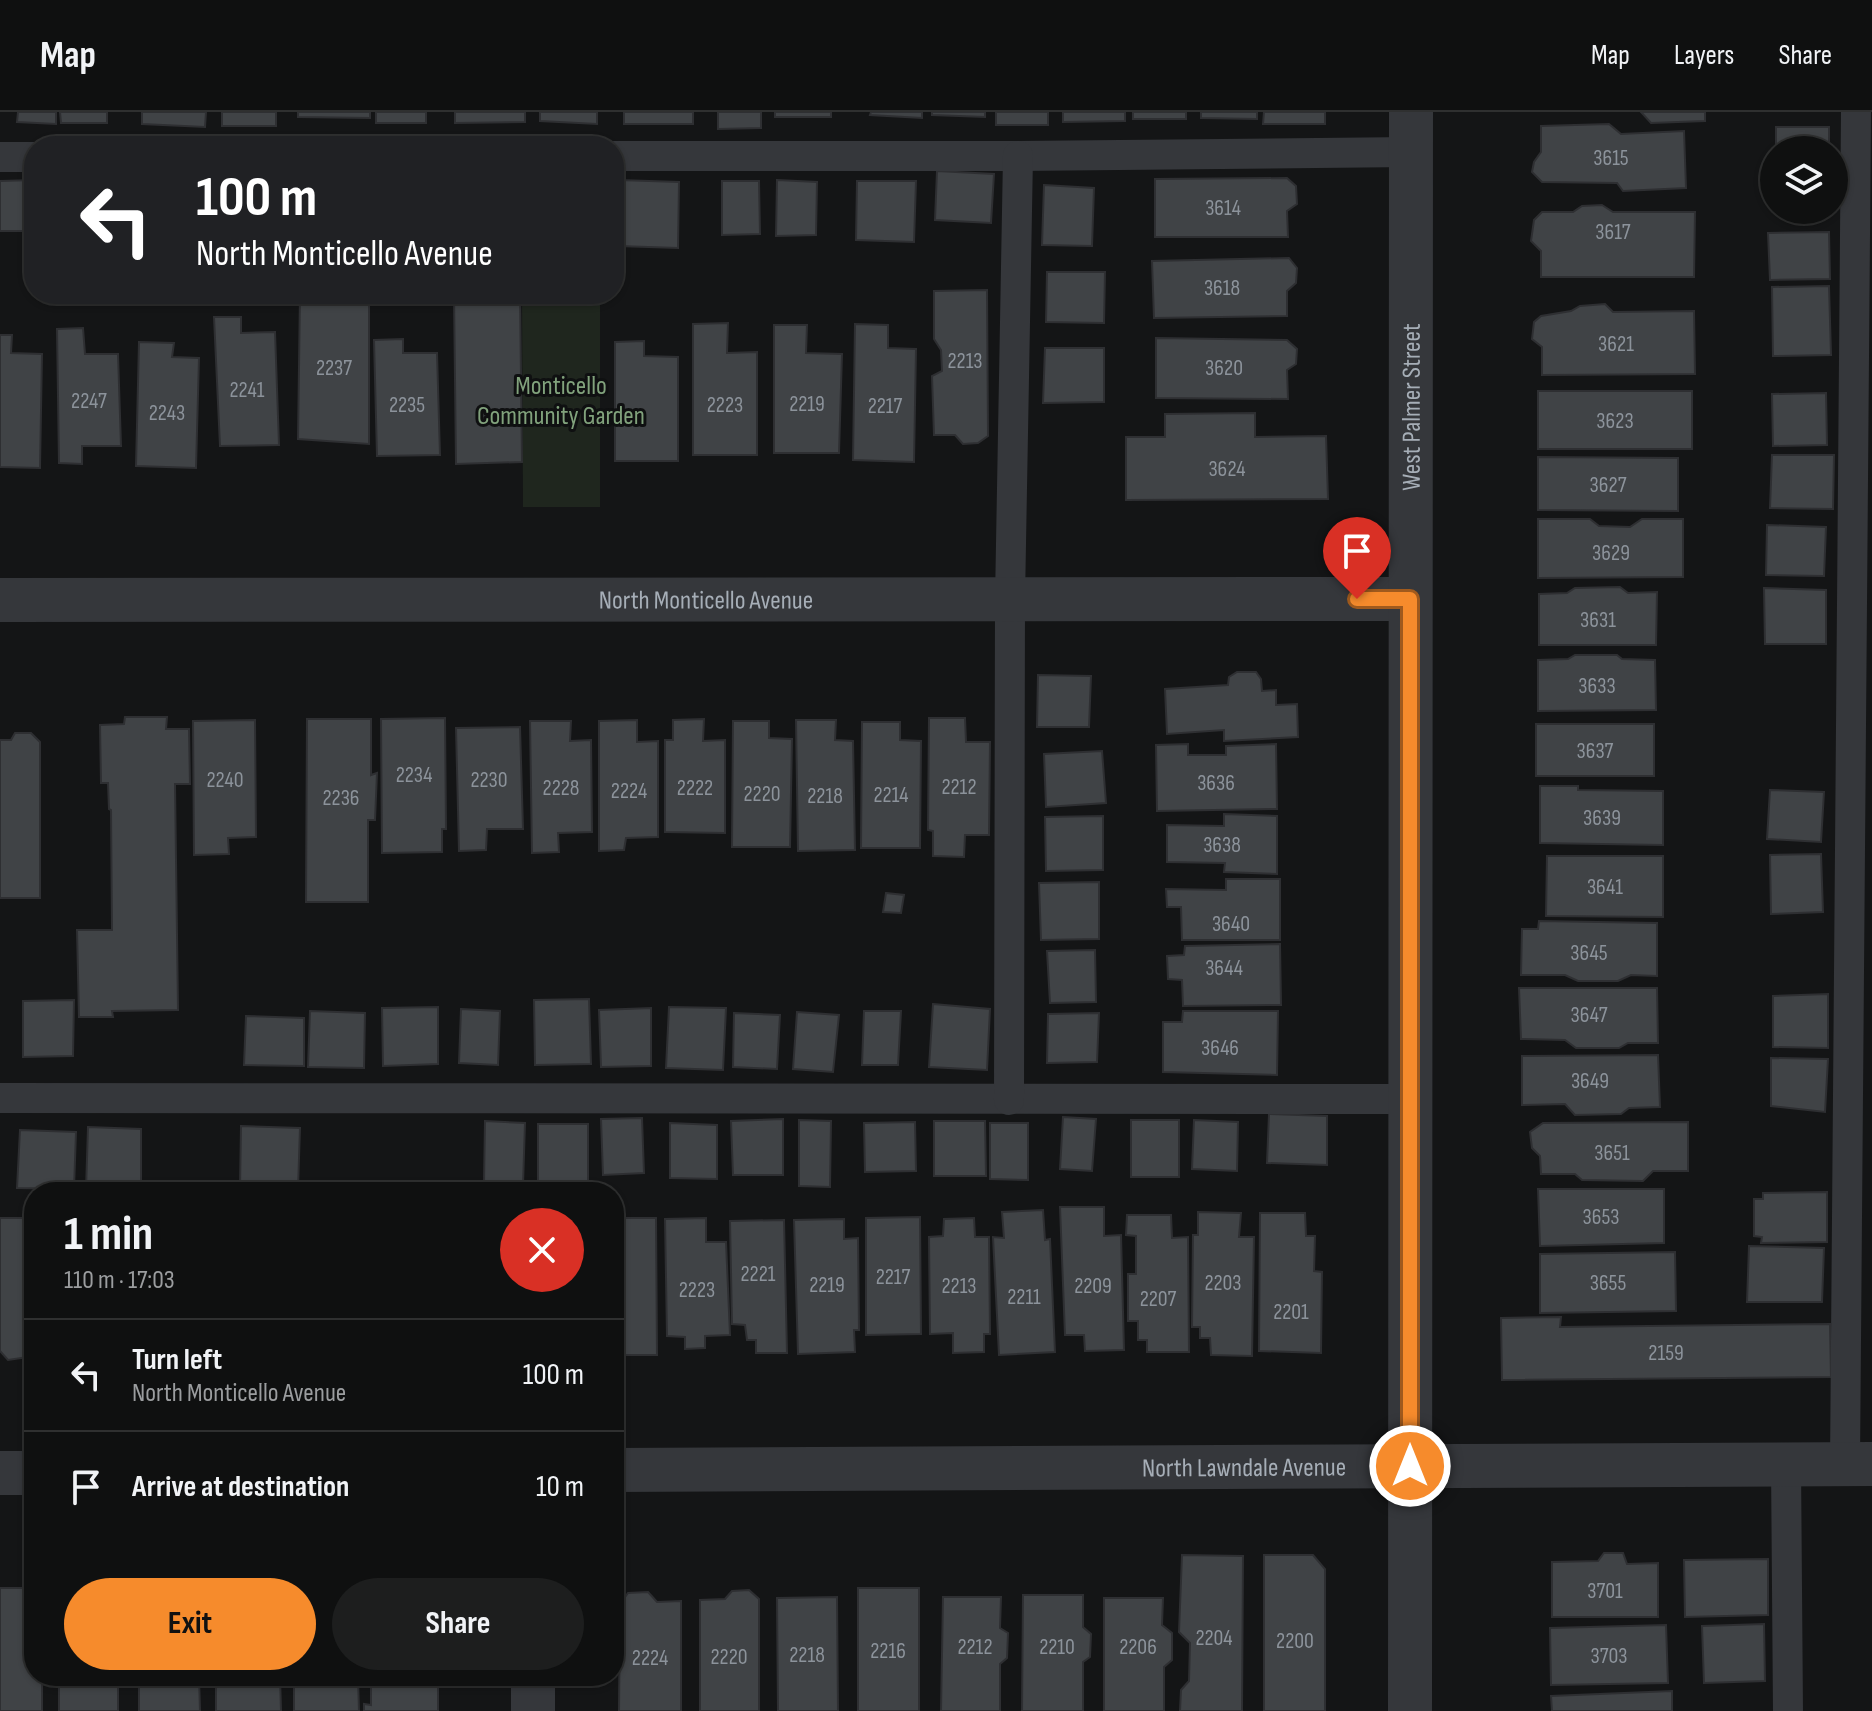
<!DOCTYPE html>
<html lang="en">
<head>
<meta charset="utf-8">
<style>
	:root { --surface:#0f1010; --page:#1d1e1e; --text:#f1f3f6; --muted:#9b9d9f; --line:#2f3030; --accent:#f68b2c }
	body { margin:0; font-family:"Sofia Sans Condensed",sans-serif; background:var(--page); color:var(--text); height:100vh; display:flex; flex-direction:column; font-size:30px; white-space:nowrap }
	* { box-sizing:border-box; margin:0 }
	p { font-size:26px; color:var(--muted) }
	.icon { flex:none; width:44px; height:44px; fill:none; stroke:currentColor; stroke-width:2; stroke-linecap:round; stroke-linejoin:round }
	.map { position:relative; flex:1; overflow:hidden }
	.panel { position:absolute; left:24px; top:1070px; width:600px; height:504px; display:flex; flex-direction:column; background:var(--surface); border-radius:32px; box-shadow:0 2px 6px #0004,0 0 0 2px var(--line) }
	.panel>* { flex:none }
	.guide { position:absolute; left:24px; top:24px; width:600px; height:168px; border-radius:32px; box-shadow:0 2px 6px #0004,0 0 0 2px var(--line); background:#202124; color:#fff; overflow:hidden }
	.fabs { position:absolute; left:1760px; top:24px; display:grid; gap:16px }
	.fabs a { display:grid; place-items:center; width:88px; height:88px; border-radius:50%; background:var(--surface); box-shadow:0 2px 6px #0004,0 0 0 2px var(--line); font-size:40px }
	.pin { position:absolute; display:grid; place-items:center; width:68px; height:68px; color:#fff; margin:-82px -34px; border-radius:50% 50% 50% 0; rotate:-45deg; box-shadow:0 0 8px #0007 }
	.pin .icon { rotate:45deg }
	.me { position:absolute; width:88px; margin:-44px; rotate:0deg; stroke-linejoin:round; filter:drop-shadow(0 0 6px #0008) }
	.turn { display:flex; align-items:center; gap:28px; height:168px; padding:0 40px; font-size:36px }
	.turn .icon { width:104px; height:104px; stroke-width:2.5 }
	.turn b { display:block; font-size:56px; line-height:68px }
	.round { display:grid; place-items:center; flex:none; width:84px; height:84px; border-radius:42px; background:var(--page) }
	.headline { display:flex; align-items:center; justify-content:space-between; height:136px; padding:0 40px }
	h1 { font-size:48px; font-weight:700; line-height:60px }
	.button { display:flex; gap:16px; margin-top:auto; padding:16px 40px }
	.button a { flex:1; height:92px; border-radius:48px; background:var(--accent); color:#111; font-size:32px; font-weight:700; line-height:92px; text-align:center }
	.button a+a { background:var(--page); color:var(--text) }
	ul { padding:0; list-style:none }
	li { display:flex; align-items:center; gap:24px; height:112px; padding:0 40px; border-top:2px solid var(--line) }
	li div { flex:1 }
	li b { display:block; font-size:30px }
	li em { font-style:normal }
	header { display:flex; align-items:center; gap:48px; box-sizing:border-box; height:112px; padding:0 40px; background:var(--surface); border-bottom:2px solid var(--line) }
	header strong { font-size:38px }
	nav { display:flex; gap:44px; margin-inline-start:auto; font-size:28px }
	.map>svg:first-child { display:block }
</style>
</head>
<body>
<header>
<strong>Map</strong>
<nav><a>Map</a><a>Layers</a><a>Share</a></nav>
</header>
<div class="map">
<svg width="1872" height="1599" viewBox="0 0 1872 1599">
	<rect width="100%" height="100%" fill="#141516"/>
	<path fill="#1f261e" d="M522,182H600V395H523Z"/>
	<g fill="#404346" stroke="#2e2f32" stroke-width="2">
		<path d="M18,0H56V12L17,10Z"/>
		<path d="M60,0H107V11H61Z"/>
		<path d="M142,0H206L205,15L142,12Z"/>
		<rect x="222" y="0" width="54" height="14"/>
		<path d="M298,0H370V6L298,5Z"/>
		<rect x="376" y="0" width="50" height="11"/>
		<path d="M455,0H525V10L455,11Z"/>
		<path d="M540,0H597V12L540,9Z"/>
		<rect x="624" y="0" width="69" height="12"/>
		<path d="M718,0H761V16L718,17Z"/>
		<rect x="775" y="0" width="56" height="5"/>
		<path d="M871,0H922V6L870,3Z"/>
		<path d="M932,0H985V5L932,3Z"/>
		<rect x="996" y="0" width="52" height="13"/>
		<path d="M1063,0H1125V9L1063,10Z"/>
		<rect x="1133" y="0" width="53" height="7"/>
		<path d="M1201,0H1257V7L1201,6Z"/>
		<path d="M1264,0H1325V12H1263Z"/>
		<path d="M1641,0H1705V9L1651,11Z"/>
		<path d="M1609,12L1621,22L1684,19L1686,76L1623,79L1617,71L1542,70L1532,60L1534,50L1541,40V14Z"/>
		<rect x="1776" y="15" width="53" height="23"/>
		<path d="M937,59L994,62L991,111L935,108Z"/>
		<path d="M1287,66L1296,74L1297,92L1287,99L1288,125H1155V67Z"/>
		<path d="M34,68V119H0V69Z"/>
		<path d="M619,68L679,70L678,136L618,134Z"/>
		<path d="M777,68L817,70L816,123L776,124Z"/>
		<path d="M722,69H759L760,122L722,123Z"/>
		<path d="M857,69H916L914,130L856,128Z"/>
		<path d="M1044,73L1094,76L1092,134L1042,133Z"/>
		<path d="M1602,93L1613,100H1695L1694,165H1541V139L1531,129L1534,108L1542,100H1573L1582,94Z"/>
		<path d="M1829,120L1830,167L1770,168L1768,121Z"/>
		<path d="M1289,146L1297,156L1296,171L1287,179V204L1154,206L1152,149Z"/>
		<path d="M1047,160H1105L1104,211L1046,210Z"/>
		<path d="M1829,174L1831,243L1773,244L1772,175Z"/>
		<path d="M987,178L988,324L978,331L963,332L955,323H934L932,264L942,259L941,238L934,227V179Z"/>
		<path d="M300,182H369V332L298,327Z"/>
		<path d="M454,182H520L522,350L456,352Z"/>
		<path d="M1605,192L1613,200L1694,199L1695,262L1542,263V235L1532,227L1534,210L1541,204L1571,199L1580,194Z"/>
		<path d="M214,205H241V221L275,220L279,333L220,334Z"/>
		<path d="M728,211L727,241L757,240V343H693V212Z"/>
		<path d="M855,212L888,213V236L916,237L914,350L853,348Z"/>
		<path d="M774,213H807L806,241L842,242L839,341H774Z"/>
		<path d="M83,216L85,242H118L121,334H82V352L59,351L57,217Z"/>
		<path d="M0,223H12L11,241L42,242L40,356L0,355Z"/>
		<path d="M1156,226L1287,228L1297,237L1296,252L1287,258L1288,287L1156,286Z"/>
		<path d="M403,227V241H437L440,343L377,344L374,228Z"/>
		<path d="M644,229V244L678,245V349H615V230Z"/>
		<path d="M139,230L174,231L172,245L199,246L196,356L136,354Z"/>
		<path d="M1045,236H1104V290L1043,291Z"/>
		<rect x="1538" y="279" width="154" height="58"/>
		<path d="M1826,281L1827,333L1773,334L1772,282Z"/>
		<path d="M1255,301V325L1326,324L1328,387L1126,388V325H1165V302Z"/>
		<path d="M1772,343H1834L1833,397L1770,396Z"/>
		<path d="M1538,345L1678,346V399L1538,398Z"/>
		<path d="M1538,407H1590L1599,414L1630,415L1642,407H1683V465L1538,466Z"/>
		<path d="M1767,413L1826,415L1824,464L1766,463Z"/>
		<path d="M1620,475L1628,481L1657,480L1656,533H1539V482L1567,481L1575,476Z"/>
		<path d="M1764,476L1826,478V532H1765Z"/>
		<path d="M1575,543H1617L1622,547L1655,548L1656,598L1538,599V548L1568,547Z"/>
		<path d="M1237,560H1256L1261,567L1262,579L1276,578V593L1297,592L1298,625L1224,629V618L1167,622L1165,577L1228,573L1229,565Z"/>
		<path d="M1038,563L1091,564L1089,615H1037Z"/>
		<path d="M125,605H167L166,617H189L190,672H175L178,898L112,899L113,905H79L77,818H112L111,698L109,697L108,671H101L100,613L124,612Z"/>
		<path d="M445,606L446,717H442V740L382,741L381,607Z"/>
		<path d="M929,606H965L966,630H990L989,723H965L964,745L933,744V719L928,718Z"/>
		<path d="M307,607H371V663L377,661L375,708H368V790H306Z"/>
		<path d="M704,607L703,629L725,628V721L665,720V628H673V608Z"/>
		<path d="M255,608L256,725L228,726L229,742L194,743L193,609Z"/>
		<path d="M637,608V630L658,629V725L626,726L624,738L599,739V609Z"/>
		<path d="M796,608H836L835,628L853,629L855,738L798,739Z"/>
		<path d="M530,609H571L570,629L591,628L592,720L558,721L559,740L532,741Z"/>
		<path d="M733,609H769V626L792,627L790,735H732Z"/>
		<path d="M862,610H900V628L921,629L920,736H861Z"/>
		<rect x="1536" y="612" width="118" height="52"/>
		<path d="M520,615L523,717H487L486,738L459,739L456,616Z"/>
		<path d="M15,621H31L40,630V786H0V628H11Z"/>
		<path d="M1188,632V643H1226V634L1276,632L1277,697L1157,699L1156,633Z"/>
		<path d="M1102,639L1106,691L1046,695L1044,642Z"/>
		<path d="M1540,674H1578V678L1663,679V733L1540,731Z"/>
		<path d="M1770,678L1824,680L1821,730L1767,727Z"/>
		<path d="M1224,702L1277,704V762L1224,760L1225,751L1167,750V713L1224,714Z"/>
		<path d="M1103,704V758L1046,759L1045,705Z"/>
		<path d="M1821,742L1823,800L1771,802L1770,743Z"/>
		<path d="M1547,744H1663V805L1546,804Z"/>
		<path d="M1226,767H1280V828H1182L1181,795H1167L1166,777L1226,778Z"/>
		<path d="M1099,770V827L1041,828L1039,771Z"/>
		<path d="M886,781L904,783L901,801L883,800Z"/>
		<path d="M1539,809L1657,811V864L1631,863L1618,869H1578L1565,863H1521L1522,817H1538Z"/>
		<path d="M1280,832L1281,893L1183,894L1182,868L1168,867L1167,844L1184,843L1185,834Z"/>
		<path d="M1095,838L1096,890L1050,891L1047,839Z"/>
		<path d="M1519,876H1657L1658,931H1628L1619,936H1576L1565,928L1521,927Z"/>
		<path d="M1828,882V936L1773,935V884Z"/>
		<path d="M589,887L591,952L535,953L534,888Z"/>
		<path d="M74,888L73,944L23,945V889Z"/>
		<path d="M933,892L990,897L987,958L929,955Z"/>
		<path d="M438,895V952L383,954L382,896Z"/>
		<path d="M669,895L726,896L723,958L666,956Z"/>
		<path d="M651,896V954L601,955L599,898Z"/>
		<path d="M461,897L500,899L498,953L459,951Z"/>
		<path d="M310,899L365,901L364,956L308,955Z"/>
		<path d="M864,899H901L898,953H862Z"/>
		<path d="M1183,899H1278L1277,963L1163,960V910H1182Z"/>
		<path d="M797,900L839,903L833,960L793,957Z"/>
		<path d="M734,901L780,903L777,957L733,955Z"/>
		<path d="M1099,901L1097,950L1047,951L1048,902Z"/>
		<path d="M246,904L304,906V954L244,953Z"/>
		<path d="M1658,943L1660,995L1629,996L1621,1002L1575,1003L1565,992L1522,993V944Z"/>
		<path d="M1771,946L1828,947L1825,1000L1771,994Z"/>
		<path d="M1269,1002L1327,1004V1053L1267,1051Z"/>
		<path d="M1063,1005L1096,1007L1092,1059L1060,1057Z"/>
		<path d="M642,1006L644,1061L603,1063L601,1007Z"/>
		<path d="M783,1007V1063H733L731,1009Z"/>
		<path d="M799,1008L831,1009L830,1075L799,1074Z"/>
		<rect x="1131" y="1008" width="48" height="57"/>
		<path d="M1194,1008L1238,1010L1237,1059L1192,1057Z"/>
		<path d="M485,1009L525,1011L523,1073L484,1071Z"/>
		<path d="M934,1009H985L986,1064H934Z"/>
		<path d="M915,1010L916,1059L865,1060L864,1011Z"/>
		<path d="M1688,1010V1059H1653L1643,1069L1582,1068L1575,1062H1541L1540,1044L1532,1036L1530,1020L1543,1011Z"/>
		<path d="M670,1011L717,1013V1067L670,1066Z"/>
		<path d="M990,1011H1028V1068L990,1067Z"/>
		<rect x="538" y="1012" width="50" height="57"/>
		<path d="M241,1014L300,1016L298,1077L240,1076Z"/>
		<path d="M88,1015L141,1017V1079L86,1078Z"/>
		<path d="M20,1018L76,1020L74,1077L17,1076Z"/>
		<path d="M1538,1077H1664V1131L1540,1134Z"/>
		<path d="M1827,1080V1130L1761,1131L1762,1125L1754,1124V1087H1763V1081Z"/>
		<path d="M1060,1095H1104V1124L1121,1123L1124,1238L1085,1239L1084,1223H1065Z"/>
		<path d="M1043,1098L1045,1128L1050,1127L1055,1240L999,1243L993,1125L1004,1126L1002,1100Z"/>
		<path d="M1198,1100L1241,1101L1239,1125H1254L1252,1244L1211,1243L1210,1226H1200V1215H1192L1193,1123H1198Z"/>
		<path d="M1260,1101H1305L1306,1124H1315L1314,1159L1322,1160L1321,1241L1259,1239Z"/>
		<path d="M1127,1103H1171L1172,1126L1188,1125L1189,1240H1147V1228H1138V1209H1128V1162H1136V1124L1126,1123Z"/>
		<path d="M920,1105L921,1222L866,1223V1106Z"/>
		<path d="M0,1106H34V1242L28,1245L8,1248L0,1239Z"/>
		<path d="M614,1106H656L657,1243H619L620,1224L614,1225Z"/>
		<path d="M706,1106V1130H726L730,1223L705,1224V1236L685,1237V1225L667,1224L665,1107Z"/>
		<path d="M974,1106L975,1125H989L990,1222H984V1240L953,1241V1221L930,1222L929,1125L943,1124L944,1107Z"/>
		<path d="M844,1107V1127L858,1126L859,1218H854L855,1240L798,1242L794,1108Z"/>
		<path d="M784,1108L787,1241H756V1228H747L745,1213L732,1212L730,1109Z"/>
		<path d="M1749,1134L1824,1136L1822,1190H1747Z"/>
		<path d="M1675,1140L1676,1199L1540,1201V1142Z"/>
		<path d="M1561,1205L1560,1215L1830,1212L1831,1265L1502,1268L1501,1206Z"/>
		<path d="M1604,1441H1623L1627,1452L1658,1451V1505H1552V1450L1598,1449Z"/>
		<path d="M1182,1443L1243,1444L1242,1599H1180L1181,1578L1189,1569L1190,1531L1179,1520Z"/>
		<path d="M1264,1443H1313L1325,1457V1599H1264Z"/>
		<path d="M1768,1447V1503L1685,1505L1684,1448Z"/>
		<path d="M0,1476H34V1564H42V1599H0Z"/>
		<rect x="858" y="1476" width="61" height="123"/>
		<path d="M749,1478L759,1487V1599H700V1488L725,1487L732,1479Z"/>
		<path d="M648,1480L657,1490L681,1489V1599H619L620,1492L628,1481Z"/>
		<path d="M1023,1483H1083V1515L1091,1522L1090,1545L1083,1550V1599H1022Z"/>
		<path d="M837,1485L838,1599H778L777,1486Z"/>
		<path d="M943,1485H1001L1000,1516L1008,1521L1007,1546L1000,1552V1599H941Z"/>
		<path d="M1104,1486H1163L1162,1513L1172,1521V1548L1164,1555V1599H1104Z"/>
		<path d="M1764,1512L1765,1569L1704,1571L1702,1514Z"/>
		<path d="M1666,1513L1668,1571L1551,1573L1550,1516Z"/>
		<rect x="59" y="1564" width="59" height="35"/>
		<path d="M139,1564H199L200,1599H139Z"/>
		<path d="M216,1564H280L281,1599H216Z"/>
		<path d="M294,1564H360L358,1566L359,1599H294Z"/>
		<path d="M371,1564H438V1599H364V1592L371,1593Z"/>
		<path d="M1672,1579V1599H1552L1551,1584Z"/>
	</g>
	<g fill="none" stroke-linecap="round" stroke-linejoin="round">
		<g stroke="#35373b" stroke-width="30">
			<path d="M614,44H1018L1411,40"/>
			<path d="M0,45H34"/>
			<path d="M0,986L1410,987"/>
			<path d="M1009,988L1010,487L1018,44"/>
			<path d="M1786,1352L1788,1599"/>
			<path d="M1845,1352L1856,0"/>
		</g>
		<g stroke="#35373b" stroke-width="44">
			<path id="s1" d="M0,488L1410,487"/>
			<path id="s2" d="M614,1358L1872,1352"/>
			<path d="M0,1361H34"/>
			<path d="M533,1599V1564"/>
			<path id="s3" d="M1410,1599L1411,0"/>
		</g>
	</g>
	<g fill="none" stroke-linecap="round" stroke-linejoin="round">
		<defs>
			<path id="route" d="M1357,487H1410V1354"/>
		</defs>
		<use href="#route" stroke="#a05a1d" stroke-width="20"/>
		<use href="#route" stroke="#f68b2c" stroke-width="14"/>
	</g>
	<g text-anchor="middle" stroke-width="6" stroke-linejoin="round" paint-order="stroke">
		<g font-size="22" fill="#8c939b">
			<text x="1611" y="53">3615</text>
			<text x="1223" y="103">3614</text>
			<text x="1613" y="127">3617</text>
			<text x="1222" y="183">3618</text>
			<text x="1616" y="239">3621</text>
			<text x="965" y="256">2213</text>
			<text x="334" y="263">2237</text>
			<text x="1224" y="263">3620</text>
			<text x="247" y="285">2241</text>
			<text x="89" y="296">2247</text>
			<text x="807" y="299">2219</text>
			<text x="407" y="300">2235</text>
			<text x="725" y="300">2223</text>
			<text x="885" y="301">2217</text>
			<text x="167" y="308">2243</text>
			<text x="1615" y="316">3623</text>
			<text x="1227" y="364">3624</text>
			<text x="1608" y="380">3627</text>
			<text x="1611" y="448">3629</text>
			<text x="1598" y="515">3631</text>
			<text x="1597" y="581">3633</text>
			<text x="1595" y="646">3637</text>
			<text x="414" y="670">2234</text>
			<text x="225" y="675">2240</text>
			<text x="489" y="675">2230</text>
			<text x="1216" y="678">3636</text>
			<text x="959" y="682">2212</text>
			<text x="561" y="683">2228</text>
			<text x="695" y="683">2222</text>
			<text x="629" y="686">2224</text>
			<text x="762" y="689">2220</text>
			<text x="891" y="690">2214</text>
			<text x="825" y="691">2218</text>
			<text x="341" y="693">2236</text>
			<text x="1602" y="713">3639</text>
			<text x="1222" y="740">3638</text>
			<text x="1605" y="782">3641</text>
			<text x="1231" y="819">3640</text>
			<text x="1589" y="848">3645</text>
			<text x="1224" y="863">3644</text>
			<text x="1589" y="910">3647</text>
			<text x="1220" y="943">3646</text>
			<text x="1590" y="976">3649</text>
			<text x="1612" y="1048">3651</text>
			<text x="1601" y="1112">3653</text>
			<text x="758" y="1169">2221</text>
			<text x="893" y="1172">2217</text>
			<text x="1223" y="1178">2203</text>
			<text x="1608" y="1178">3655</text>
			<text x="827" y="1180">2219</text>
			<text x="959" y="1181">2213</text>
			<text x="1093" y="1181">2209</text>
			<text x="697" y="1185">2223</text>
			<text x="1024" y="1192">2211</text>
			<text x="1158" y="1194">2207</text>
			<text x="1291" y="1207">2201</text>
			<text x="1666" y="1248">2159</text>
			<text x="1605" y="1486">3701</text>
			<text x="1214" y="1533">2204</text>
			<text x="1295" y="1536">2200</text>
			<text x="975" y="1542">2212</text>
			<text x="1057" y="1542">2210</text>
			<text x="1138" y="1542">2206</text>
			<text x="888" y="1546">2216</text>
			<text x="807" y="1550">2218</text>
			<text x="1609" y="1551">3703</text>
			<text x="729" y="1552">2220</text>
			<text x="650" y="1553">2224</text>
		</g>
		<g font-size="26" fill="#81a27c" stroke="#0f1011">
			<text x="561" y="282">Monticello<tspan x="561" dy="30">Community Garden</tspan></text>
		</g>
		<g font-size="26" fill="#a6aeb7" stroke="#0f1011">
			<text dy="9" stroke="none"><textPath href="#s3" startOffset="1304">West Palmer Street</textPath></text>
			<text dy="9" stroke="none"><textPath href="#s1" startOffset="706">North Monticello Avenue</textPath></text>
			<text dy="9" stroke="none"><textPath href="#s2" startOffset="630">North Lawndale Avenue</textPath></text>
		</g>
	</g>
</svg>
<div class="fabs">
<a><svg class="icon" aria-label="layers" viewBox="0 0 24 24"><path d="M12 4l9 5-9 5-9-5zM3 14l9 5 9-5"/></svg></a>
</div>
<div class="pin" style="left:1357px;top:487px;background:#d93025"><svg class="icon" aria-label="arrive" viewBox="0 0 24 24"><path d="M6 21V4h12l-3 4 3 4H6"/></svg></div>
<svg class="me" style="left:1410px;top:1354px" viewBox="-20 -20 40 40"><circle r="17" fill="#f68b2c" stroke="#fff" stroke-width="3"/><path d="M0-11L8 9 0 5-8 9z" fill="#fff"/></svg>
<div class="guide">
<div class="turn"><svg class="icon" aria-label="left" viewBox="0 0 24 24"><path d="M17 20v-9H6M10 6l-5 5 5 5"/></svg><div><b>100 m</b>North Monticello Avenue</div></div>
</div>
<section class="panel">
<div class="headline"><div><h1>1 min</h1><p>110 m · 17:03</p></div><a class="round" style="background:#d93025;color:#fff"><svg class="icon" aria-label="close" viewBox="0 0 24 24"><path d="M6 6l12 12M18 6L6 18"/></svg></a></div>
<ul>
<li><svg class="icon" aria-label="left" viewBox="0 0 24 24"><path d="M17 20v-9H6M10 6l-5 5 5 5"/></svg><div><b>Turn left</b><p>North Monticello Avenue</p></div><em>100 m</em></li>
<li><svg class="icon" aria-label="arrive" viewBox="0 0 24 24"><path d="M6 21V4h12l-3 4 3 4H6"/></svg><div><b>Arrive at destination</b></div><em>10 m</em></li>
</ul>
<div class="button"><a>Exit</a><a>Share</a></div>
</section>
</div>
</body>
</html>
